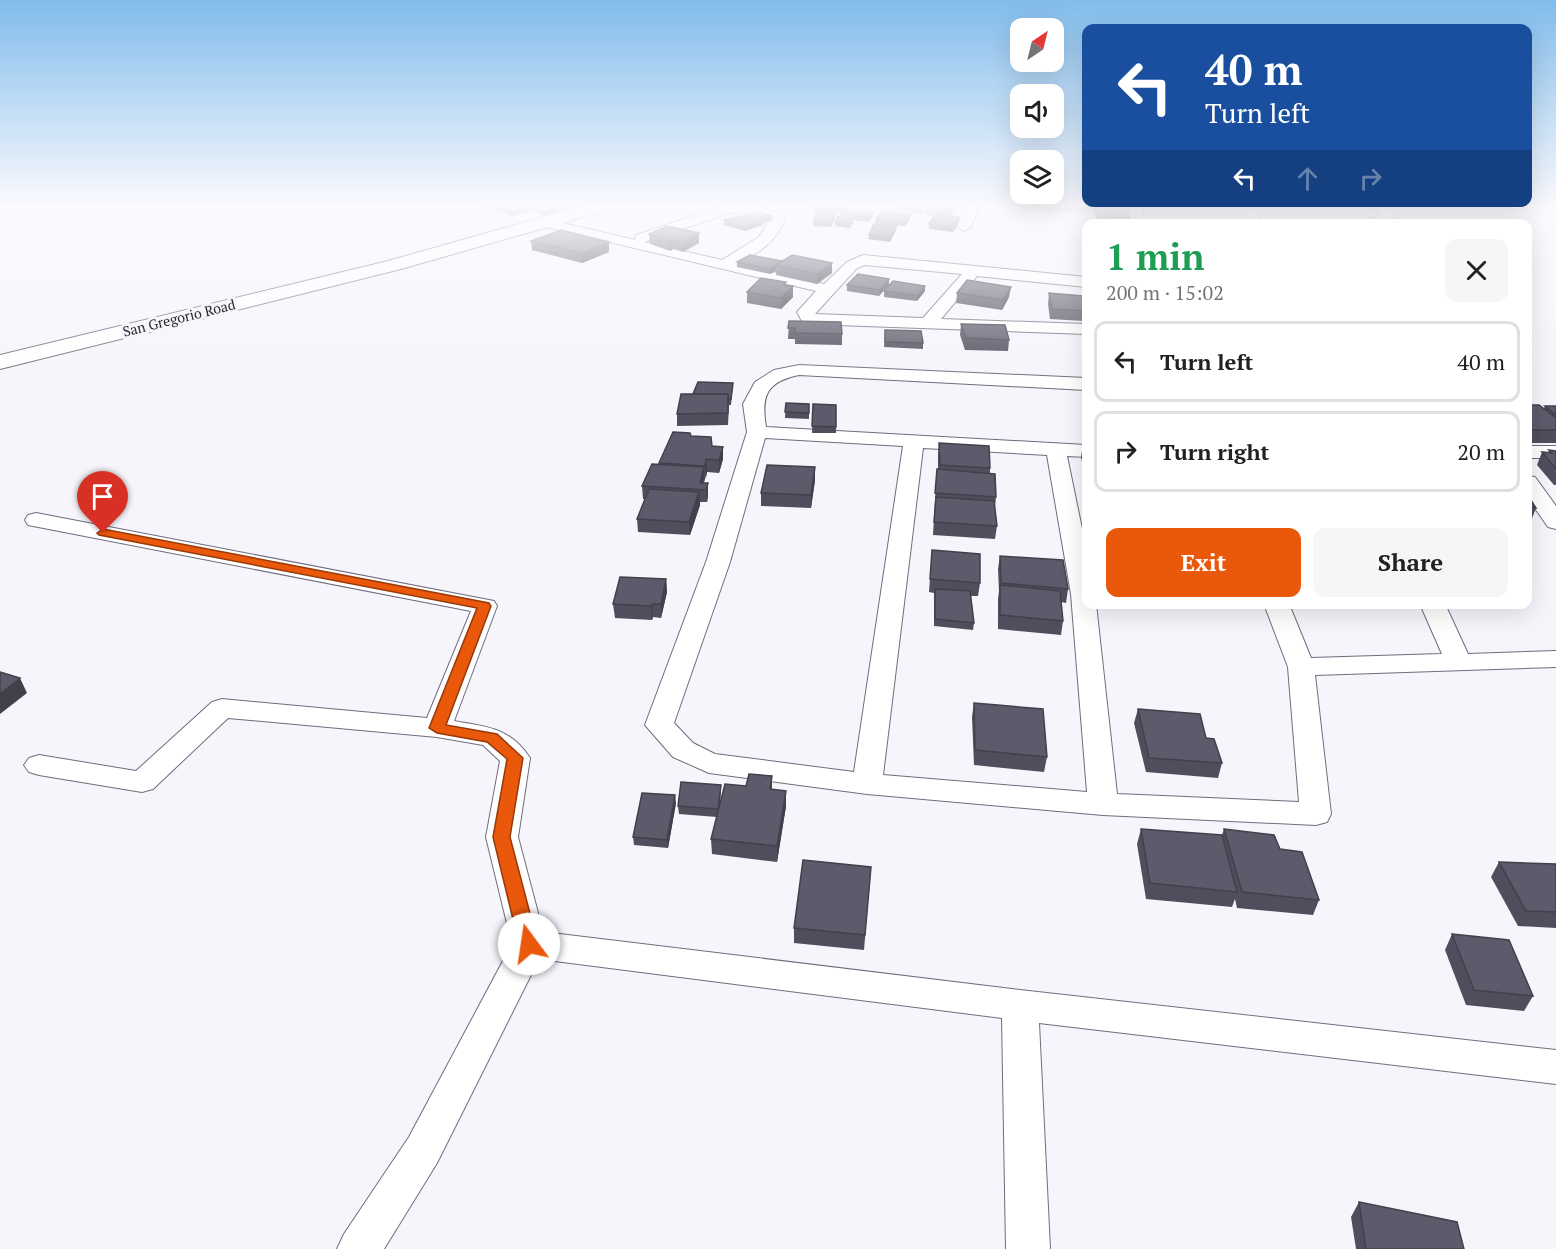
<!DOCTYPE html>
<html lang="en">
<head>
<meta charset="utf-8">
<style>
	:root { --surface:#fff; --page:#f6f6f6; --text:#202124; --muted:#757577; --line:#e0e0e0; --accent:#ea580c }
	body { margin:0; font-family:"PT Serif",serif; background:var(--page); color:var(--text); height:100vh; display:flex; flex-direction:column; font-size:22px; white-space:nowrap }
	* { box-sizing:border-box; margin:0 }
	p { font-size:20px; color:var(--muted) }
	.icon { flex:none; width:33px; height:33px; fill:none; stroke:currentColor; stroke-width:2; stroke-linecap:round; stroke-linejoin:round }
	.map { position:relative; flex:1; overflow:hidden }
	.drawer { position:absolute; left:1082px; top:219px; width:450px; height:390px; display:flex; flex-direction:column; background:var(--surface); border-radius:12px; box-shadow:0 6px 24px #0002 }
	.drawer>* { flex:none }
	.banner { position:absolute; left:1082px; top:24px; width:450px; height:183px; border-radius:12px; box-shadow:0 6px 24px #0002; background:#1a4fa0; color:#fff; overflow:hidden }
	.needle { width:39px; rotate:35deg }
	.buttons { position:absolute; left:1010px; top:18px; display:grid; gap:12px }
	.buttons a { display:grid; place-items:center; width:54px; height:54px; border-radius:12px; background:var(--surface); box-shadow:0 6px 24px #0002; font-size:30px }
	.pin { position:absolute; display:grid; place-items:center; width:51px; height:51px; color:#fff; margin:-62px -26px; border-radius:50% 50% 50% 0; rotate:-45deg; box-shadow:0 0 6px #0007 }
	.pin .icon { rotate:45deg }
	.me { position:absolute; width:66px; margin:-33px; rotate:346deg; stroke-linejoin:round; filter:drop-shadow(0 0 4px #0008) }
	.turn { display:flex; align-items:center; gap:21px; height:126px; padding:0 24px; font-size:27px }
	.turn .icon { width:78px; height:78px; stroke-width:2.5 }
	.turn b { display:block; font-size:42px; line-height:51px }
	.lanes { display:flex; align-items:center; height:57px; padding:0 24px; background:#0003; justify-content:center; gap:30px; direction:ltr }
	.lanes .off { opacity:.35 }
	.round { display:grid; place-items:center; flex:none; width:63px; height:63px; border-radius:12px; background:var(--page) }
	.overview { display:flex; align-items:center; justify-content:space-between; height:102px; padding:0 24px }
	h1 { font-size:36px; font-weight:800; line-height:45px; color:#1e9e55 }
	.primary-button { display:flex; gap:12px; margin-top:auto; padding:12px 24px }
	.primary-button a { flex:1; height:69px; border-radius:12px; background:var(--accent); color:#fff; font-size:24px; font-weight:800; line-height:69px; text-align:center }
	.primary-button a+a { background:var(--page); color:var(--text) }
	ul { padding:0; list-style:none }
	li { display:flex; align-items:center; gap:18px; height:81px; margin:0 12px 9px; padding:0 12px; border:3px solid var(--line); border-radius:12px }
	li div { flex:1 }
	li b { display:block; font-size:22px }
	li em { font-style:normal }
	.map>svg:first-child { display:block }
</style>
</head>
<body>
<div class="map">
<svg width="1556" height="1249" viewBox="0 0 1556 1249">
	<rect width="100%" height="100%" fill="#f6f5fc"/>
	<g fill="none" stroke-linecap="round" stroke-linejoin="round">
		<defs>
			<g id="minor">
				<path d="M723,206H756L783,215L785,218C778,241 758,253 738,264L824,284L847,262L863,255L1086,277V287L977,276L941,319L1086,324V334L809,324L803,323L797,312L816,291L546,227L539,223L546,219L635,240L636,235ZM729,213L753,214L770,220L759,237L722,260L644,242ZM865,265L962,274L923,318L815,314L857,268Z"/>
				<path d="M966,206H980L971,227L964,231L957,227Z"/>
				<path d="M1129,206H1143L1142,224H1128Z"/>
				<path d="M1241,206H1255L1262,224H1248Z"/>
				<path d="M1375,206H1389L1394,217C1386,226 1375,224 1364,224L1379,215Z"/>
				<path d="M799,365L1086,378V390L799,375C766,382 761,396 766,427L1086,445V457L1067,456L1086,548V604H1096L1117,794L1299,802L1288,667L1264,604H1289L1311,658L1442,654L1420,604H1445L1468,654L1556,651V667L1315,675L1331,814L1327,822L1316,825L1103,815L867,794L709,773L673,757L645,725L706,562L747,432L743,404L755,382L774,370ZM765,438L903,446L854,772L715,754L693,743L674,723L730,562ZM923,448L1047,455L1071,594L1087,792L883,775Z"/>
				<rect x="1527" y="446" width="29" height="12"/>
				<path d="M1527,476L1535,477L1556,506V529L1548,527L1527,497Z"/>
				<path d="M36,513L494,601L497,606L454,721C486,727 510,727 530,758L518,837L543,932L1020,990L1556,1050V1084L1039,1023L1050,1249H1006L1002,1018L539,959L437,1163L384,1249H337L344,1234L409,1137L512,944L486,837L500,761L483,745L437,737L228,718L153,789L142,792L39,775L29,772L24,765L29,758L39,755L136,771L212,702L222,699L427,718L471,611L28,525L25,520L28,515Z"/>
			</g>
			<path id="tertiary" d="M582,206H609L607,210L401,269L0,369V355L388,261Z"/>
		</defs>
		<use href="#minor" stroke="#6f6d7d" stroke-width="2"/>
		<use href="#tertiary" stroke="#6f6d7d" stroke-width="2"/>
		<use href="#minor" fill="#fff" fill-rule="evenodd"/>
		<use href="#tertiary" fill="#fff" fill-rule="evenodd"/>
	</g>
	<g fill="#504e5c">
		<path d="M481,206H575L569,208H567V209L545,216L531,210L513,216Z"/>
		<path d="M812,206H842L844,208V211L873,217L867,222L853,220V223L850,228L835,226V222L841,217L842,213H830L835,218L831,227L813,226V221L816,214H815Z"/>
		<path d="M897,206L928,207L922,214L897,210Z"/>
		<path d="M930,206H949V207L953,212L949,216L959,217V222L953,232L929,229V224L934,216L926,215V210L931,206Z"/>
		<path d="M1046,206H1127H1124L1131,221L1130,224H1098L1094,211H1046Z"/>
		<path d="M876,219H910L905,226L875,223Z"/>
		<path d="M724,220H772L763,223V225L745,231L724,225Z"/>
		<path d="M896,230L890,242L868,239L869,235Z"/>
		<path d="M649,234L699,243L683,252L673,249L670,251L650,244Z"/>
		<path d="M531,241L609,242V252L582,263L532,250Z"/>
		<path d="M750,255L832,273L817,284L776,275V271L770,274L737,267V262Z"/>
		<path d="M889,279V284L879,296L847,291V285Z"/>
		<path d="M786,285L793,286V297L781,309L747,303V292Z"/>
		<path d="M925,286V291L917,301L884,297V291Z"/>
		<path d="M957,293L1009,297L1002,310L956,303Z"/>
		<path d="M1049,293L1086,310L1084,321L1050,319L1048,304Z"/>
		<path d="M789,321L842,334V345L795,344V339H788Z"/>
		<path d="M961,324L1009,340L1008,351L965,350L960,335Z"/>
		<path d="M885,330L923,343V349L884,347Z"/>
		<path d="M733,383L731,405H729L728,425L677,426V414L693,394Z"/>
		<path d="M786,403L809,404V419L785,418Z"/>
		<path d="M813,404L836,405V433H812Z"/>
		<path d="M1527,405L1544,408L1545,406H1556V443H1527Z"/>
		<path d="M691,436L712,446L723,447V459L719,473L707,472L704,483H708V496L707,502H700V505L690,535L638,532L637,519L645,499H643L642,486L659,464V463Z"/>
		<path d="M939,443L990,468V473L996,497L995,507L997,526L995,539L933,535L936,482L938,469V455Z"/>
		<path d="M1083,445H1086V482L1081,457Z"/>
		<path d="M1549,450L1556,451V485H1554L1537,465L1542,452L1548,453Z"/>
		<path d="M815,467V480L811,508L761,506V493Z"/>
		<path d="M1527,494L1536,508L1531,521L1527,520Z"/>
		<path d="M932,550L980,583L978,596H971L974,623L973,630L934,626V593L929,592Z"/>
		<path d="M1000,556L1068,589L1066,603L1061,602L1063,621L1061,635L998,629V599L999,591L998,569Z"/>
		<path d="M666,579L667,592L661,618L653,617L652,620L615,618L613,604Z"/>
		<path d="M974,703L1047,757L1044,772L974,765L972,717Z"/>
		<path d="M1138,709L1206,738L1222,763L1218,778L1146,772L1134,723Z"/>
		<path d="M772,776V789L786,806L777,862L712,854L711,839L717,817L679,814L678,806L721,792L720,805L746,786Z"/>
		<path d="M676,803L668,848L634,845L633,837Z"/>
		<path d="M1141,829L1222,835L1224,829L1280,849L1319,900L1313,915L1237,908L1235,899L1232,907L1146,899L1137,844Z"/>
		<path d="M1499,862L1556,864V928L1518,926L1491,877Z"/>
		<path d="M871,867L864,950L794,943V928Z"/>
		<path d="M1452,934L1533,996L1524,1011L1466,1005L1445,950Z"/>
		<path d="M1359,1202L1464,1249H1356L1351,1217Z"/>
	</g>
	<g fill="#41404b">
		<path d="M530,206L531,211L513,216L512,212Z"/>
		<path d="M562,206H566L567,209L545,216V211Z"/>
		<path d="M925,206H928V207L922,214L923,209Z"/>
		<path d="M953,208V212L947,218V214Z"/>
		<path d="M873,212V217L867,222V217Z"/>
		<path d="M835,214V218L831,227V223Z"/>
		<path d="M911,214L910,219L905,226V222Z"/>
		<path d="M772,216V220L763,223V225L745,231V227L760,220Z"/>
		<path d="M959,217V222L953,232L954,227Z"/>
		<path d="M897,226L896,230L890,242V237Z"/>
		<path d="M699,233V243L683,252L682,242Z"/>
		<path d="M673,240V249L670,251V241Z"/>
		<path d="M609,242V252L582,263L581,253Z"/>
		<path d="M832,263V273L817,284V274Z"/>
		<path d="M776,266V271L770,274V269Z"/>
		<path d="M889,279V284L879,296L880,290Z"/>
		<path d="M793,286V297L781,309V298Z"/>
		<path d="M925,286V291L917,301L918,296Z"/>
		<path d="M1011,287L1009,297L1002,310L1003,300Z"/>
		<path d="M723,447V459L719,473V460Z"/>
		<path d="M706,459L707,472L706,478L705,466Z"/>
		<path d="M704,467V480L702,489L700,483Z"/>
		<path d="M815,467V480L811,508V495Z"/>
		<path d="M708,483V496L707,502L706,490Z"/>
		<path d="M699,492L700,505L690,535L689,522Z"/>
		<path d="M666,579L667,592L661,618V604Z"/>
		<path d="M652,604L653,617L652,620L651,606Z"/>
		<path d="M20,678L27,693L0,714V694Z"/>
		<path d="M786,791V806L777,862V846Z"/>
		<path d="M675,795L676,803L668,848L667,840Z"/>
	</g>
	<g fill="#5d5b6b" stroke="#41404b" stroke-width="1.5">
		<path d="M495,206H529L512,212Z"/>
		<path d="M532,206H562L545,211Z"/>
		<path d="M813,206H842L844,208L815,209Z"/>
		<path d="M899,206H925L923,209Z"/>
		<path d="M931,206H942L953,208L947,214L926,210Z"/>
		<path d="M1097,206H1124L1131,221L1101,220Z"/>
		<path d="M847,208L873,212L867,217L841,214Z"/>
		<path d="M760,212L772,216L760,220L763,221L745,227L724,220Z"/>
		<path d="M817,212L835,214L831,223L813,221Z"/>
		<path d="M881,212L911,214L905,222L876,219Z"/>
		<path d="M935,214L959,217L954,227L929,224Z"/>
		<path d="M838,216L853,218L850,223L835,222Z"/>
		<path d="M874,224L897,226L890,237L869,235Z"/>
		<path d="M667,226L699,233L682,242L673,240L670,241L649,234Z"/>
		<path d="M561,230L609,242L581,253L531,241Z"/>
		<path d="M750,255L781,261L770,269L737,262Z"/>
		<path d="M792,255L832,263L817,274L776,265Z"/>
		<path d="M858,274L889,279L880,290L847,285Z"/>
		<path d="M761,278L786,282L784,285L793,286L781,298L747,292Z"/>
		<path d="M967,280L1011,287L1003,300L957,293Z"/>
		<path d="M893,281L925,286L918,296L884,291Z"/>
		<path d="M1049,293L1083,296L1086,311L1052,309Z"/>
		<path d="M789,321L841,322L842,334L795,333V328H788Z"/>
		<path d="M961,324L1005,325L1009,340L966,338Z"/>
		<path d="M885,330L921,331L923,343L885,342Z"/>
		<path d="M698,382L733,383L731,399H728V394H693Z"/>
		<path d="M681,394H728V413L677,414Z"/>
		<path d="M786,403L809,404V413L785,412Z"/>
		<path d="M813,404L836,405V427L812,426Z"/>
		<path d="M1527,405H1539L1556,418V430H1527Z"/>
		<path d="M1545,406H1556V415Z"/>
		<path d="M673,432L690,433L691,436L711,437L712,446L723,447L719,460L706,459L705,466L659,463Z"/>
		<path d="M939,443L989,446L990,468L940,465Z"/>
		<path d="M1083,445H1086V459Z"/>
		<path d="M1549,450L1556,451V469L1542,452L1552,453Z"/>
		<path d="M652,464L704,467L700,483H708L706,490L642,486Z"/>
		<path d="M767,465L815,467L811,495L761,493Z"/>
		<path d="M937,469L995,474L996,497L935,493Z"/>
		<path d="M649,489L699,492L689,522L637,519Z"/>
		<path d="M1527,494L1536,508L1527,507Z"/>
		<path d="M936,497L994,501L997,526L934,522Z"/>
		<path d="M932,550L980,554V583L930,579Z"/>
		<path d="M1000,556L1063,560L1068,589L1001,583Z"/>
		<path d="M620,577L666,579L661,604H652L651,606L613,604Z"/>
		<path d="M1000,585L1060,591L1063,621L1000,615Z"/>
		<path d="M935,589L970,591L974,623L935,619Z"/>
		<path d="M0,672L20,678L0,694Z"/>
		<path d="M974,703L1043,709L1047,757L975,750Z"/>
		<path d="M1138,709L1200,714L1206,738L1214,739L1222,763L1149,758Z"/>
		<path d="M749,774L772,776L770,789L786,791L777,846L711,839L725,784L746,786Z"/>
		<path d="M681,782L721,785L718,809L678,806Z"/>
		<path d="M642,793L675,795L667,840L633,837Z"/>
		<path d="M1141,829L1222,835L1237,892L1150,883Z"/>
		<path d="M1224,829L1274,835L1280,849L1302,852L1319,900L1242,892Z"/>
		<path d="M803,860L871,867L865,935L794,928Z"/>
		<path d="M1499,862L1556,864V912L1526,911Z"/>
		<path d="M1452,934L1509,940L1533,996L1474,990Z"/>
		<path d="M1359,1202L1457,1222L1464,1249H1366Z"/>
	</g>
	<linearGradient id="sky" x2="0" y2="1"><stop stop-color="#81bceb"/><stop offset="0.54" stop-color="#fbfafe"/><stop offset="1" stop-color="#fbfafe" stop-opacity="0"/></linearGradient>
	<rect width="1556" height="381" fill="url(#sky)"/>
	<path fill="#ea580c" stroke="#983908" stroke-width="1.5" d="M103,529L489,603L491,606L446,725L497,734L523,758L510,837L538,944L535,950L529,952L522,950L519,944L493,837L507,759L487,742L437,733L429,728L477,608L99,535L97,533Z"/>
	<g text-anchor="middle" stroke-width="6" stroke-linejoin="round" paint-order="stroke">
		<g font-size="14" fill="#29282f" stroke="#f6f5fc">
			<text transform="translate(179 318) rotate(-14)" y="5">San Gregorio Road</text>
		</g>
	</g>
</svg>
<div class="buttons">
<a><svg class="needle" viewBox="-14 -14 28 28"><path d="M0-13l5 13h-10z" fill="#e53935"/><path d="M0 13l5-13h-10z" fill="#757577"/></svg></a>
<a><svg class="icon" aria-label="sound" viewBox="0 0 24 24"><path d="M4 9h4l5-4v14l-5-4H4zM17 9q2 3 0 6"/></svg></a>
<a><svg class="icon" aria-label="layers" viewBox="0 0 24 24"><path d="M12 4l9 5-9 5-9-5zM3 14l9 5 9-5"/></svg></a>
</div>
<div class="pin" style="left:103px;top:533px;background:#d93025"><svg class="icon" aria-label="arrive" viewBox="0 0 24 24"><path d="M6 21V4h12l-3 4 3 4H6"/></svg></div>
<svg class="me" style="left:529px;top:944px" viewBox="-20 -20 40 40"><circle r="19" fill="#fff"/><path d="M0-13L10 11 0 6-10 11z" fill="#ea580c"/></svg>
<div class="banner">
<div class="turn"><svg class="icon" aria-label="left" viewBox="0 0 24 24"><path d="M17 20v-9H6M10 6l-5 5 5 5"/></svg><div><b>40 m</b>Turn left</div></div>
<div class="lanes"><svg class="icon" aria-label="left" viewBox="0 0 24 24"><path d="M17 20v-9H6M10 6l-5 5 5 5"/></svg><svg class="icon off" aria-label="ahead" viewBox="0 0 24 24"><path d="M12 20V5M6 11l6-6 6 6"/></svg><svg class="icon off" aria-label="right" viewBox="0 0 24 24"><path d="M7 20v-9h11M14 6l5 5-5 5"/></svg></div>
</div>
<section class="drawer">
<div class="overview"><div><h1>1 min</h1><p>200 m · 15:02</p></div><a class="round"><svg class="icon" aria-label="close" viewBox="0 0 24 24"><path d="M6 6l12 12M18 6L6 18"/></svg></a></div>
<ul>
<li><svg class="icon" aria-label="left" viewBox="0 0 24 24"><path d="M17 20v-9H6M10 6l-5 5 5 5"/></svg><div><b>Turn left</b></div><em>40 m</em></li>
<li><svg class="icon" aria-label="right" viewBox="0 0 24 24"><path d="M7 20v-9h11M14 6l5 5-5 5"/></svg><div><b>Turn right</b></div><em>20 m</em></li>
</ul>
<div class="primary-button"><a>Exit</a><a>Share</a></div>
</section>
</div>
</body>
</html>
